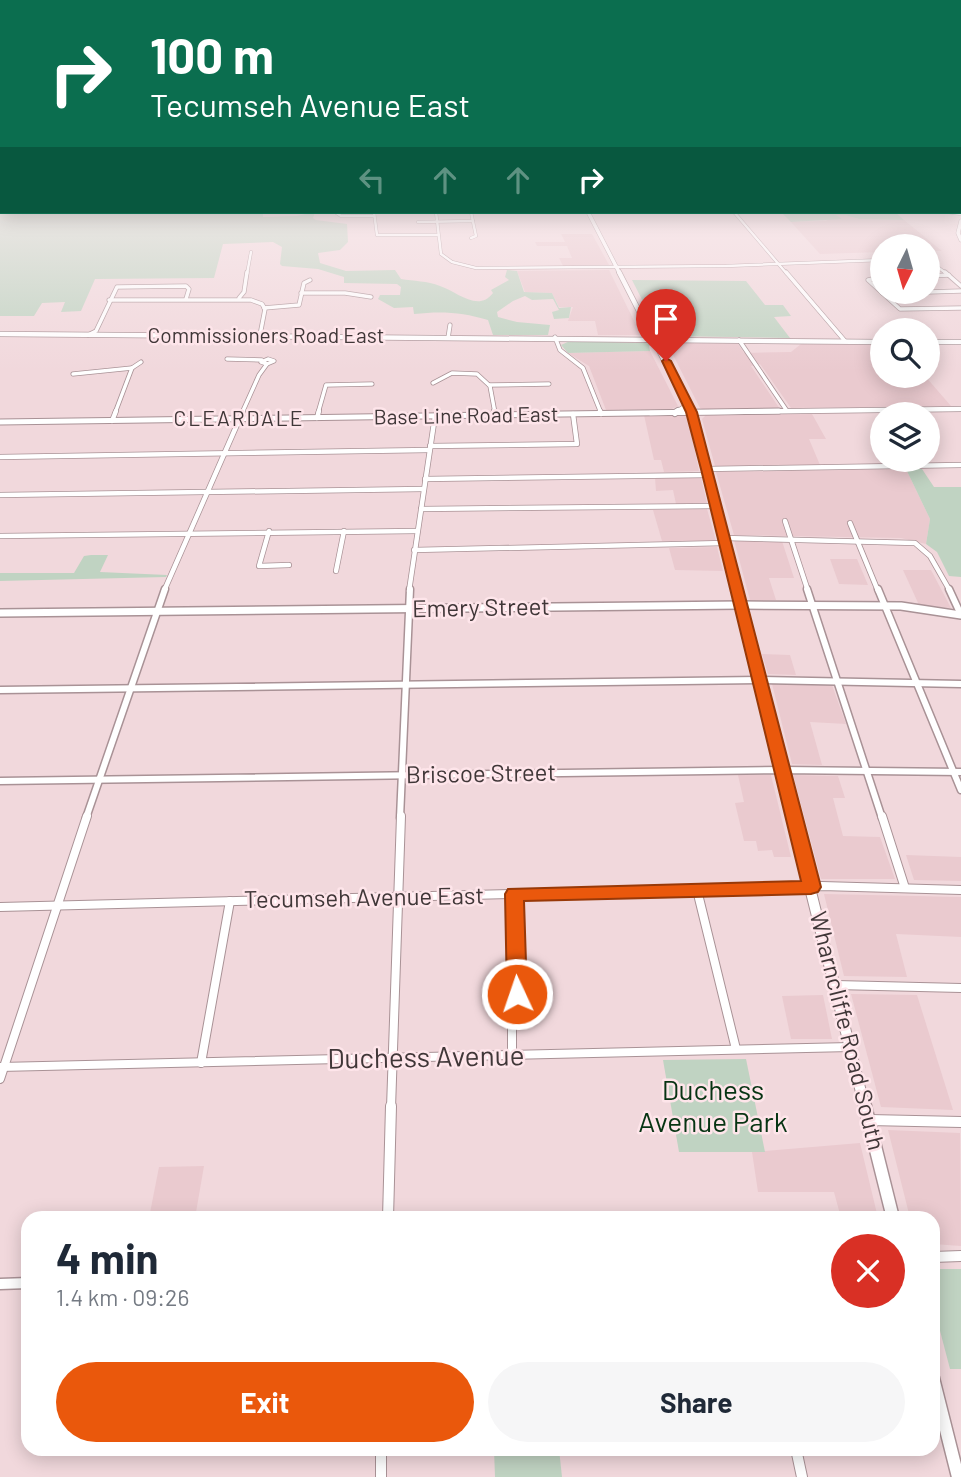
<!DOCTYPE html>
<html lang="en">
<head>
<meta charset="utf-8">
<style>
	:root { --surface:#fff; --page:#f6f6f7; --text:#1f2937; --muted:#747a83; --accent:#ea580c }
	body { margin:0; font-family:Barlow,sans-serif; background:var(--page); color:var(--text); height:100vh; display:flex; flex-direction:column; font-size:26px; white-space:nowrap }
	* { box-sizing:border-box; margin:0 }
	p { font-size:23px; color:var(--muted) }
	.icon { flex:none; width:38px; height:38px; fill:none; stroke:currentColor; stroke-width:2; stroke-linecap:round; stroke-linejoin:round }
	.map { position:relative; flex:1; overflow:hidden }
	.drawer { position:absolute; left:21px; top:1211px; width:919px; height:245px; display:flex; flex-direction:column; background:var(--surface); border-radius:21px; box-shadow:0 4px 18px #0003 }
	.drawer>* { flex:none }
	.banner { position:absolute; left:0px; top:0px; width:962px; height:214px; box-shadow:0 4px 18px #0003; background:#0b6e4f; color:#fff; overflow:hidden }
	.needle { width:46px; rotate:185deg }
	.buttons { position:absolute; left:870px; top:234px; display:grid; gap:14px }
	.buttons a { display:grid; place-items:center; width:70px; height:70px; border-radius:50%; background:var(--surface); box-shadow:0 4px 18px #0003; font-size:35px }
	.pin { position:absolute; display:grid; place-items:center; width:60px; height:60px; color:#fff; margin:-72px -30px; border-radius:50% 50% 50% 0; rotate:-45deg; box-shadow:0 0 7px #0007 }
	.pin .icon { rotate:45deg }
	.me { position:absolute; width:77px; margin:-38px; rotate:357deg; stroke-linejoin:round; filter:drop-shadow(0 0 5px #0008) }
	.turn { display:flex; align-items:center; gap:24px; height:147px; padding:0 35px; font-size:32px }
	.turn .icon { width:91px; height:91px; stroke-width:2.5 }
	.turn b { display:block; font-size:49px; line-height:60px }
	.lanes { display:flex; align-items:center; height:66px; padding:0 35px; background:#0003; justify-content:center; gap:35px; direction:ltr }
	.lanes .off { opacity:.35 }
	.round { display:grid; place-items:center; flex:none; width:74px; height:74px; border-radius:37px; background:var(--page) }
	.overview { display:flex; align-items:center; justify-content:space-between; height:119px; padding:0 35px }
	h1 { font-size:42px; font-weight:700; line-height:52px }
	.cta { display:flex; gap:14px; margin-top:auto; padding:14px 35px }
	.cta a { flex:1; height:80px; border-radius:42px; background:var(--accent); color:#fff; font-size:28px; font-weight:700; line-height:80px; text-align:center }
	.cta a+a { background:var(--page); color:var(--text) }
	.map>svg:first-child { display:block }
</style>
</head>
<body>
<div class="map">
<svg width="961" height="1477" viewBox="0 0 961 1477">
	<rect width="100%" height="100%" fill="#f1d8dc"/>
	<g fill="#eacacf">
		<path d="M835,215H845L859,219L904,220L942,251H928V247H882V252L820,254L791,222L826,221Z"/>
		<path d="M561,234H592L609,265L563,266L559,258H572L567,246H537L535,242H565Z"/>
		<path d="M609,270L641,335H598L595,321H568L573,307H559L552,293L525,292L517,271Z"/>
		<path d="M680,343L738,344L744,353L791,352L801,344L882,345V376H925L951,406L791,408L760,364L751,366L780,409L705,410L700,408L669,347Z"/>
		<path d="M650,351L678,406L672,409L606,410L589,366L568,353Z"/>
		<path d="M812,414L826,439H809L820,465L715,466L702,419L706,415Z"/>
		<path d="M644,415L688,416L699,471L664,472L661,460H654Z"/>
		<path d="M906,469L930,519L926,544L901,538L734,535L716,472Z"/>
		<path d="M655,478H701L707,503L676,504L673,490L656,491Z"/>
		<path d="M707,509L716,541H662L653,510Z"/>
		<path d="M734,540L782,541L794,578H769L776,600H750Z"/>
		<path d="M717,547L723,571L675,570L669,548Z"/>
		<path d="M830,559H857L868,585L839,584Z"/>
		<path d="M903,570H931L951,608L919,605Z"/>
		<path d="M762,654L790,655L796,675L768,674Z"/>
		<path d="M772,684L832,685L846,724L810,722L822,765L792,764Z"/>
		<path d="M738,775H771L791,857H774L772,850L758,851L756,841H744L735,803L744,802Z"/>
		<path d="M793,775L838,776L845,798H833L843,836L880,837L895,879H821Z"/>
		<path d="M906,855L961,857V881L914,880Z"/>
		<path d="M824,894L961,897V937L896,934L907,977L844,976Z"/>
		<path d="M851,994L917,995L953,1110L881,1107Z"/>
		<path d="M823,995L832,1039H791L782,996Z"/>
		<path d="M888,1130L960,1133L961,1246L933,1244V1218H910Z"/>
		<path d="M860,1143L878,1218H841L834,1192H758L752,1152Z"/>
		<path d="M204,1166L195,1218H149L159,1167Z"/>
	</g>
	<g fill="#c0d3c2">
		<path d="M0,167L2,212H263V217L297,216L315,212L313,218L316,220L347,224L348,242L340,250L318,253L320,263L346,271L395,270L401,279C414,281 427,281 440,286C456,291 478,313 493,293L491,290L509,280L505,277L507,270L517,271L524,292L552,293L559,308L571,307L569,318L554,319L552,312L559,310L553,299L532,300L525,296L513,301L497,312L498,317L517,322L550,325L548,335H493L488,320C462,312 441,311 414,314L413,307L394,308L378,299L380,295H400L401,287L397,284L344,283V277L318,269L282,266L280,264L282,247L273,242L223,244L214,278L95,279L81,311L61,312L65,302L42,303L34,316H0Z"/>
		<path d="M781,212H895L904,220L859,219L845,215H836L842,219L791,222Z"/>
		<path d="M632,280L746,281L765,305H783L791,316L774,317L790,338L664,336L660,335Z"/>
		<path d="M570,341L644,343L653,344L649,346L650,351L568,353L561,345Z"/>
		<path d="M906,469H922L934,487H961V577L949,576L937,552L926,544L930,519Z"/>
		<path d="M91,555H108L100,572L167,575L166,577L0,581V573H74L84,556Z"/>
		<path d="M746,1059L765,1152H679L663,1060Z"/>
		<path d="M933,1269H961V1369H950L933,1304Z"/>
		<path d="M494,1449H559L562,1477H495Z"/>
	</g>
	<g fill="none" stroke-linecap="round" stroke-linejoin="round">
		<defs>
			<g id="minor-far5">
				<path d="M335,212L341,216H374"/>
				<path d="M374,212L377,235H438"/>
				<path d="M436,212L441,254L452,262L476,268L726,266L882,260"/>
				<path d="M471,212L476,236L471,238"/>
				<path d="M734,212L787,274"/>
				<path d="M947,212L961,214"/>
				<path d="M418,222L473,221"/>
				<path d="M928,260L947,274"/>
				<path d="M247,274L251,252"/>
			</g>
			<g id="minor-far4">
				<path d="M786,272L845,341"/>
				<path d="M945,272L961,286"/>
				<path d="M928,276L949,275"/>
				<path d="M882,277L868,280L900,309L961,308"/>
				<path d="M928,292L961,291"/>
				<path d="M301,293H345L371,297"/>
				<path d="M882,293L921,292"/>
				<path d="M239,298L244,292L247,272"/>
				<path d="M109,300H251L262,304L265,309L260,335"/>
				<path d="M264,308L299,305L304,283L310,280"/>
				<path d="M88,335L96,331L117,287L186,286L189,289L186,299"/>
				<path d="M555,337L560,350L583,368L601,413"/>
				<path d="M448,338L450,325"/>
				<path d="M739,340L787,411"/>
				<path d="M227,359L262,360"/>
				<path d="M268,359L274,361L267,364L261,362Z"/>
				<path d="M73,374L132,368"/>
				<path d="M433,383L452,373L477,374L490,386L495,413"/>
				<path d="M489,385L549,384"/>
				<path d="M115,413L132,368L141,362"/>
				<path d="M242,413L259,375L267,364"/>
				<path d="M318,413L326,385L372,384"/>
			</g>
			<g id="minor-far3">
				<path d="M494,411L495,415"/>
				<path d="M600,411L601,414"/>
				<path d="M317,418L319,411"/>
				<path d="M112,421L116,411"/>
				<path d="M430,446L577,444L573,414"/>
				<path d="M0,457L429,450"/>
				<path d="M707,469L961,465"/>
				<path d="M425,479L708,475"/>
				<path d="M0,495L423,489"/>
				<path d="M421,509L716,506"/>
				<path d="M785,521L808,591"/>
				<path d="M850,523L878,591"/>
				<path d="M269,531L259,566L289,565"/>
				<path d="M0,536L417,531"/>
				<path d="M724,538L915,543L930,556L950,591"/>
				<path d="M414,550L725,543"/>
				<path d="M336,571L344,531"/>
				<path d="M164,591L243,411"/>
				<path d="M409,591L435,416"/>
			</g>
			<g id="minor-far2">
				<path d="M807,589L882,818"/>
				<path d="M878,589L961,790"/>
				<path d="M949,589L961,615"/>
				<path d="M0,690L759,680L961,684"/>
				<path d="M0,781L782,770L961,772"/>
				<path d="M86,818L165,589"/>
				<path d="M400,818L410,589"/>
			</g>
			<g id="minor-far1">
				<path d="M882,816L905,888"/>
				<path d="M697,890L736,1049"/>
				<path d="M0,907L822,886L961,890"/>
				<path d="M836,985L961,988"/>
				<path d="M512,1055V1012L517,994L515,894"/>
				<path d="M201,1063L230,901"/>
				<path d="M0,1067L851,1047"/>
				<path d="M0,1079L87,816"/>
				<path d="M391,1108L401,816"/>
			</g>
			<g id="minor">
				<path d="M869,1120L961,1122"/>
				<path d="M388,1218L391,1106"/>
				<path d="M933,1257L961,1256"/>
				<path d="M381,1449V1477"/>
				<path d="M796,1449L802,1477"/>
			</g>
			<path id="tertiary-far4" d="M961,221L958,233L961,240"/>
			<path id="tertiary-far3" d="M650,413L961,409"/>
			<path id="tertiary-far2" d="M0,422L779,411"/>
			<path id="tertiary-far1" d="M0,613L741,605L901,606L961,615"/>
			<path id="tertiary" d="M0,1284L28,1283"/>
			<path id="secondary-far5" d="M588,212L620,274"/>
			<g id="secondary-far4">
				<path d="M619,272L691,413"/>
				<path d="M0,334L882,342"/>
				<path d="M928,342H961"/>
				<path d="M675,413L688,405"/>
			</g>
			<g id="secondary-far3">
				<path d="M691,411L736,591"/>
				<path d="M675,413L678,411"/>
			</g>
			<path id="secondary-far2" d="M735,589L793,818"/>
			<path id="secondary-far1" d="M792,816L865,1108"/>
			<g id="secondary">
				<path d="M865,1106L893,1218"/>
				<path d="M933,1378L958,1477"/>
			</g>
		</defs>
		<use href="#minor-far5" stroke="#a99296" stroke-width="3.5"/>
		<use href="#minor-far4" stroke="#a99296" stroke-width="5"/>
		<use href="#minor-far3" stroke="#a99296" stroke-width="6"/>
		<use href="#minor-far2" stroke="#a99296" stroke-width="9"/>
		<use href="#minor-far1" stroke="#a99296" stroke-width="10"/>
		<use href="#minor" stroke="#a99296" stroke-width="12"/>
		<use href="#tertiary-far4" stroke="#a99296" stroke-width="4.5"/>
		<use href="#tertiary-far3" stroke="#a99296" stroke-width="6"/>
		<use href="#tertiary-far2" stroke="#a99296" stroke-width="7"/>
		<use href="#tertiary-far1" stroke="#a99296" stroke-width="10"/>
		<use href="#tertiary" stroke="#a99296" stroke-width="13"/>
		<use href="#secondary-far5" stroke="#a99296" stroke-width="4.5"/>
		<use href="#secondary-far4" stroke="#a99296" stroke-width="6"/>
		<use href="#secondary-far3" stroke="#a99296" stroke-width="8"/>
		<use href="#secondary-far2" stroke="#a99296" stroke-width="10"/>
		<use href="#secondary-far1" stroke="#a99296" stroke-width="12"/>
		<use href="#secondary" stroke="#a99296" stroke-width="15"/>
		<use href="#minor-far5" stroke="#fff" stroke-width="2.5"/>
		<use href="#minor-far4" stroke="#fff" stroke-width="3.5"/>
		<use href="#minor-far3" stroke="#fff" stroke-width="4.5"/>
		<use href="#minor-far2" stroke="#fff" stroke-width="6"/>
		<use href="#minor-far1" stroke="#fff" stroke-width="8"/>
		<use href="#minor" stroke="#fff" stroke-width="10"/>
		<use href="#tertiary-far4" stroke="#fff" stroke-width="3.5"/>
		<use href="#tertiary-far3" stroke="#fff" stroke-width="4.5"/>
		<use href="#tertiary-far2" stroke="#fff" stroke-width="5"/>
		<use href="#tertiary-far1" stroke="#fff" stroke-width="7"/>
		<use href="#tertiary" stroke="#fff" stroke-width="10"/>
		<use href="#secondary-far5" stroke="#fff" stroke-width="3.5"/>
		<use href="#secondary-far4" stroke="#fff" stroke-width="4.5"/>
		<use href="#secondary-far3" stroke="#fff" stroke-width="6"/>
		<use href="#secondary-far2" stroke="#fff" stroke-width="8"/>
		<use href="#secondary-far1" stroke="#fff" stroke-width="10"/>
		<use href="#secondary" stroke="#fff" stroke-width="12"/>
	</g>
	<linearGradient id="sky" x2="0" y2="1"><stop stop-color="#82aec4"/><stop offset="0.44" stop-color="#f9edef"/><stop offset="1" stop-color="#f9edef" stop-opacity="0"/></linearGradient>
	<rect width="961" height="371" fill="url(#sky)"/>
	<path fill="#ea580c" stroke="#983908" stroke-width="2" d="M666,358L671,361L697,412L821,887L818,892L811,894L524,901L527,994L524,1000L517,1002L510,1000L507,994L505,894L508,889L801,881L701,469L686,412L662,361Z"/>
	<g text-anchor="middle" stroke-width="5" stroke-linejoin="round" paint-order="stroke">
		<g font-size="21" fill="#403738" stroke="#fee5ea">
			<text x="266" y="343">Commissioners Road East</text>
			<text transform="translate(466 416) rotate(-1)" y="7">Base Line Road East</text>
		</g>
		<g font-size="21" letter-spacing="2" fill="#403738" stroke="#fee5ea">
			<text x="239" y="426">CLEARDALE</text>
		</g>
		<g font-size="24" fill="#403738" stroke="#fee5ea">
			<text transform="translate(481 608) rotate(-1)" y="8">Emery Street</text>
			<text transform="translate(481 774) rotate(-1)" y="8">Briscoe Street</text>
			<text transform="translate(364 898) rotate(-1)" y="8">Tecumseh Avenue East</text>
			<text transform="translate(847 1031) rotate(76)" y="8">Wharncliffe Road South</text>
		</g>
		<g font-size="28" fill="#403738" stroke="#fee5ea">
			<text transform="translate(426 1057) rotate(-1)" y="10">Duchess Avenue</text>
		</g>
		<g font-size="28" fill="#073413" stroke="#fee5ea">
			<text x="713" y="1100">Duchess<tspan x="713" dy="32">Avenue Park</tspan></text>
		</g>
	</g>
</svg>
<div class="buttons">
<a><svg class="needle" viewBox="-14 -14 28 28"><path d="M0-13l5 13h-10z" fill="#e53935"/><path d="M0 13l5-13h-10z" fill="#747a83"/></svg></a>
<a><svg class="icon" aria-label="search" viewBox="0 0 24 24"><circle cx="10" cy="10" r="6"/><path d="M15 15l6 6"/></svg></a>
<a><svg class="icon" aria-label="layers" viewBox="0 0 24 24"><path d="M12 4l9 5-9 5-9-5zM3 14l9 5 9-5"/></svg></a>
</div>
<div class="pin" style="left:666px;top:361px;background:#d93025"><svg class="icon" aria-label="arrive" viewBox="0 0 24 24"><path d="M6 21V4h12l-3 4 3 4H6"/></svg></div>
<svg class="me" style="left:517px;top:994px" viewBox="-20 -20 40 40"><circle r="17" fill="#ea580c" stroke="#fff" stroke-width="3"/><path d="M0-11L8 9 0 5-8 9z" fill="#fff"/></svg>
<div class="banner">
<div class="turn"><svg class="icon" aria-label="right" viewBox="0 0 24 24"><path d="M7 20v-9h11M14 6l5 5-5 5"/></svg><div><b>100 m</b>Tecumseh Avenue East</div></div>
<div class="lanes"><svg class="icon off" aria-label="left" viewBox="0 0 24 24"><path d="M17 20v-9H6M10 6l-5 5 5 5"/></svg><svg class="icon off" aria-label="ahead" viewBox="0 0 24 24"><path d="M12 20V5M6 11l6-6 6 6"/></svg><svg class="icon off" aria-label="ahead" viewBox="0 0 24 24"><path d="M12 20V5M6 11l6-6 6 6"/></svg><svg class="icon" aria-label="right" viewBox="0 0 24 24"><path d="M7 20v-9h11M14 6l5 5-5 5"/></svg></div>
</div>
<section class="drawer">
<div class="overview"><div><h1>4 min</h1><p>1.4 km · 09:26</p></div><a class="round" style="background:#d93025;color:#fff"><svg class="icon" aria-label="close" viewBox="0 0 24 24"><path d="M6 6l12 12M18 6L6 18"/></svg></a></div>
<div class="cta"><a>Exit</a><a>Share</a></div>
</section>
</div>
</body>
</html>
